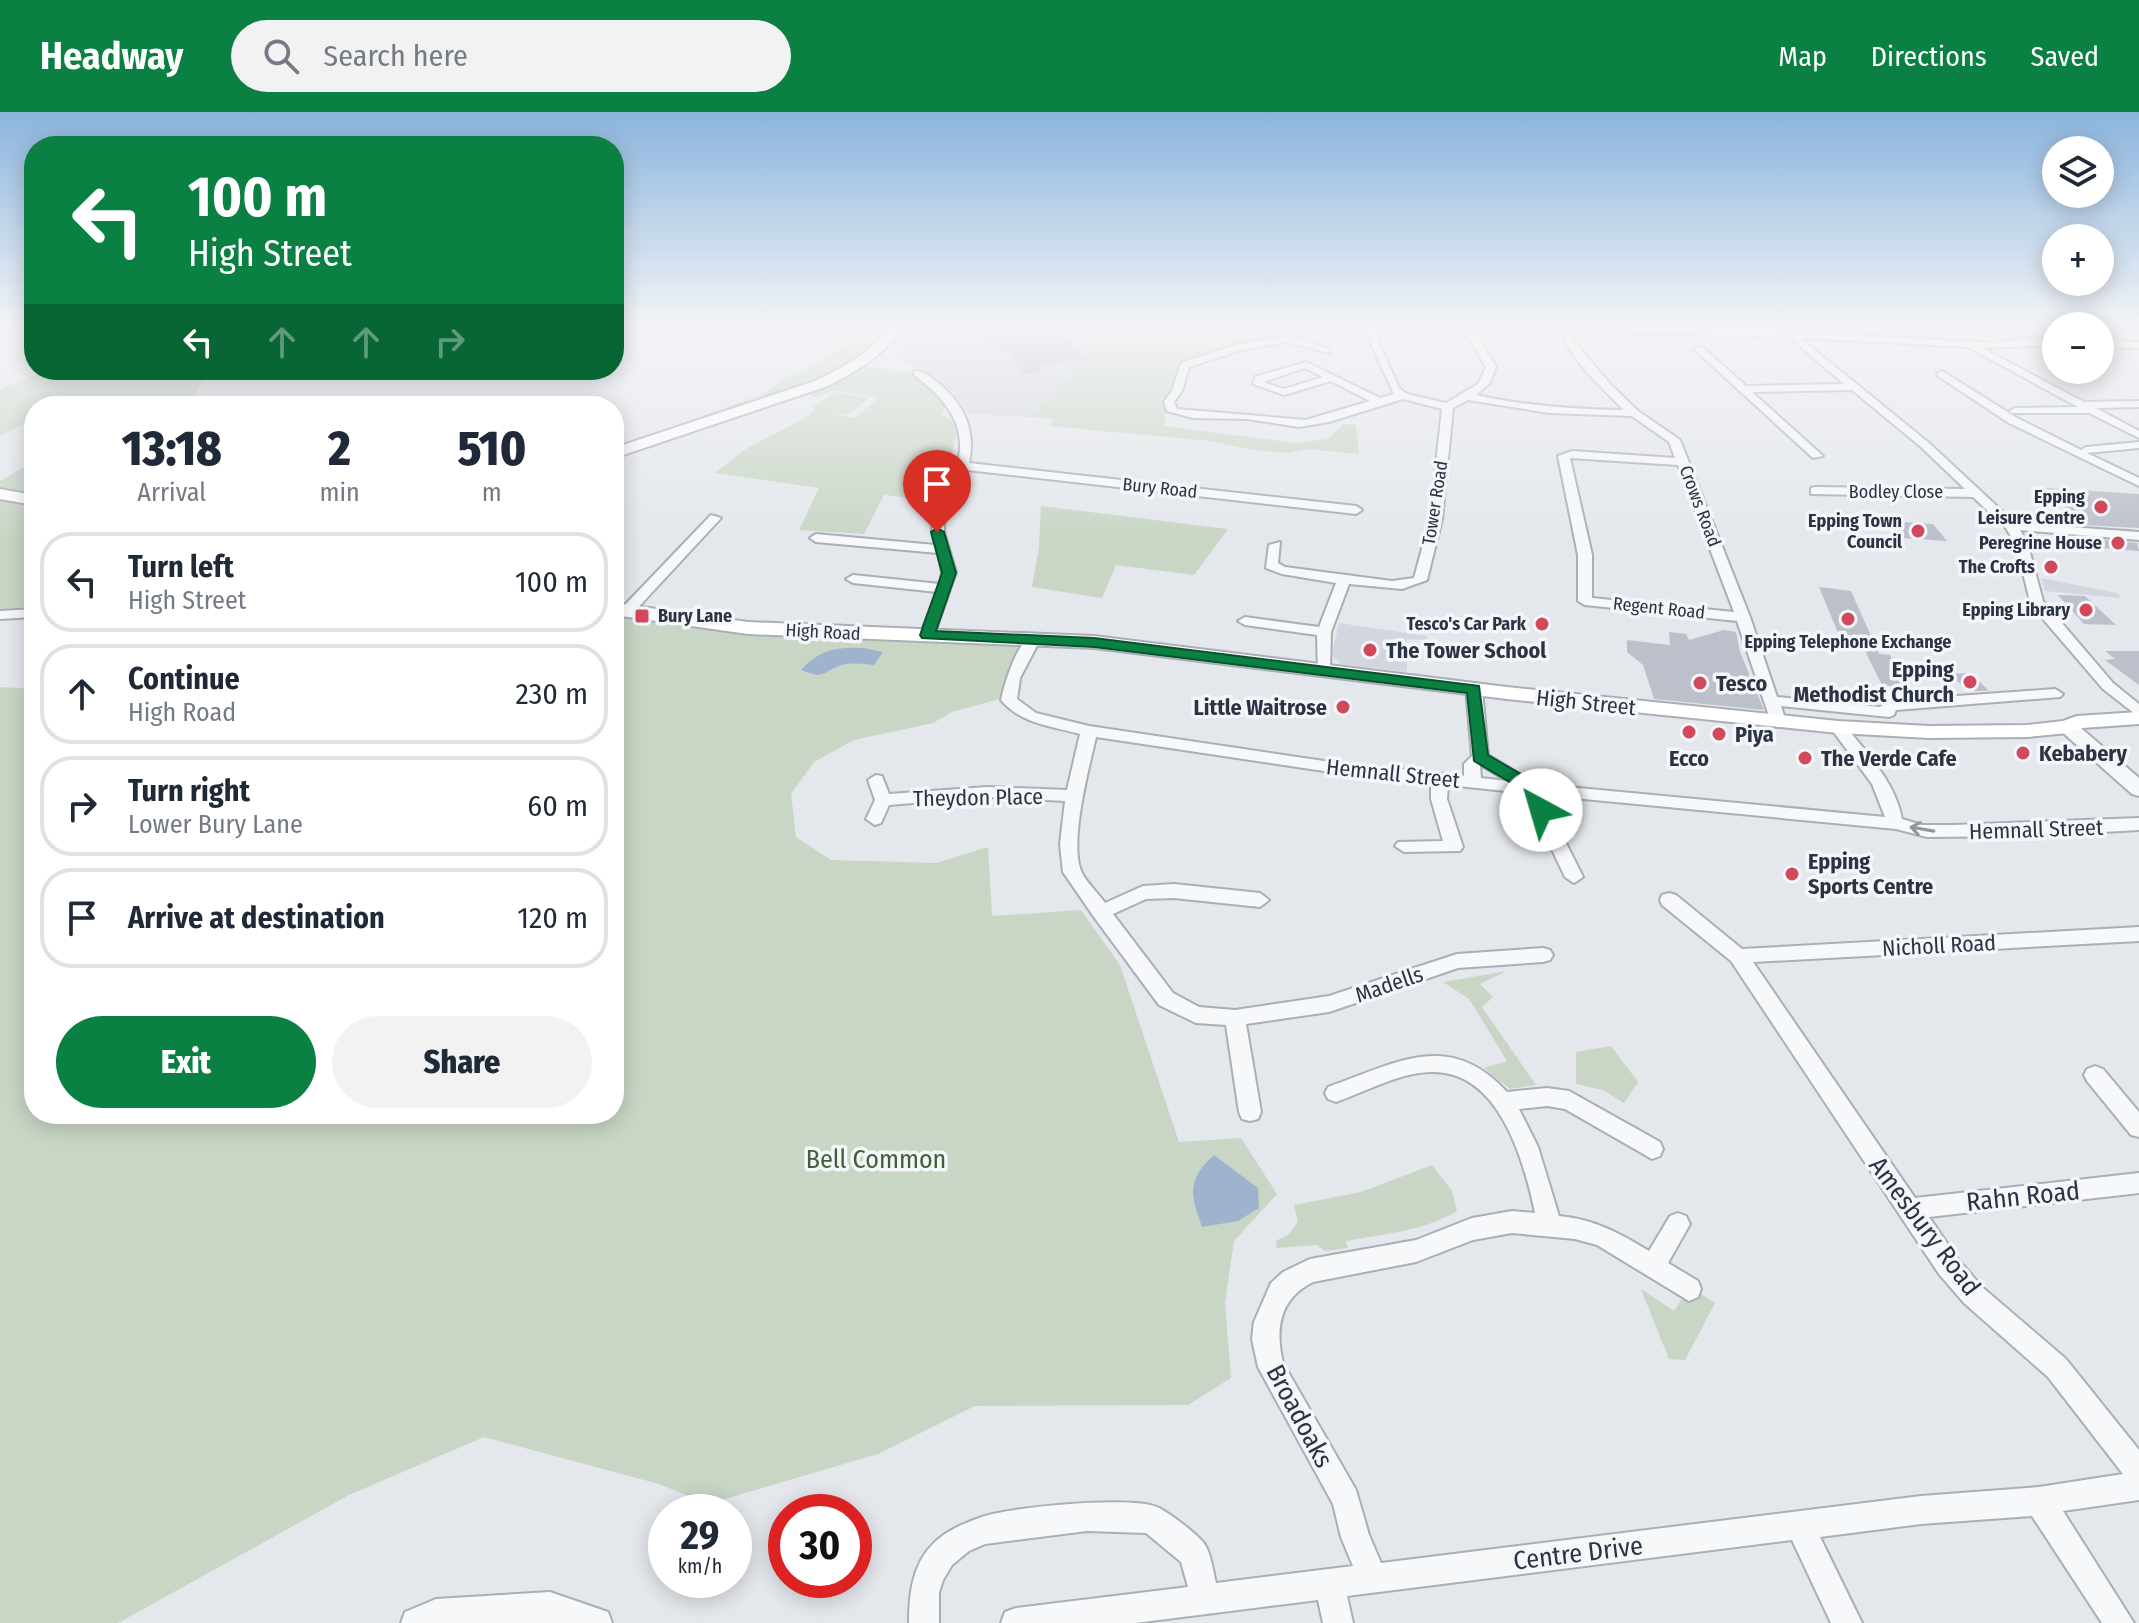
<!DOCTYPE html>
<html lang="en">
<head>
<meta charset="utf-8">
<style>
	:root { --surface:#fff; --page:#f2f2f3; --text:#1f2937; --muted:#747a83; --line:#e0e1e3; --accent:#0b8043 }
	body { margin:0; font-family:"Fira Sans Condensed",sans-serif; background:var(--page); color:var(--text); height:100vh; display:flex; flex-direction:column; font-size:30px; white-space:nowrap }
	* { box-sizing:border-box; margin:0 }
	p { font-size:26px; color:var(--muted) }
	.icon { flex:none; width:44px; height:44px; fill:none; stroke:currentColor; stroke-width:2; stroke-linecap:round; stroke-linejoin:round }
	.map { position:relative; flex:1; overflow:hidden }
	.panel { position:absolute; left:24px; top:284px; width:600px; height:728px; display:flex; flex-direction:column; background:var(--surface); border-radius:32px; box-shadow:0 4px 20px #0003 }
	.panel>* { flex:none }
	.banner { position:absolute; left:24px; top:24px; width:600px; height:244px; border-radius:32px; box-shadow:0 4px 20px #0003; background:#0b8043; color:#fff; overflow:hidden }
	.fabs { position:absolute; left:2042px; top:24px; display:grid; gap:16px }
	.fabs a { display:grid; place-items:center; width:72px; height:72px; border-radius:50%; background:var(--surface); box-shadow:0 4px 20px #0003; font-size:40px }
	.speed { position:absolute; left:648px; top:1382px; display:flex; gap:16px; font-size:40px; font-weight:700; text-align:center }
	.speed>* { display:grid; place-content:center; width:104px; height:104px; border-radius:50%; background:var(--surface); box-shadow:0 4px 20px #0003; line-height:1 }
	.speed small { font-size:20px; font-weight:400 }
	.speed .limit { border:12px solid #d22; background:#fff; color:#111 }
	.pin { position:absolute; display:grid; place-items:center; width:68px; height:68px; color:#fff; margin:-82px -34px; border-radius:50% 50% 50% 0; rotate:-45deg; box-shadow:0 0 8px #0007 }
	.pin .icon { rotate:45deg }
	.me { position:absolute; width:88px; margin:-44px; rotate:321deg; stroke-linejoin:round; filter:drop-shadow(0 0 6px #0008) }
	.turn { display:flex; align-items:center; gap:28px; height:168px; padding:0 32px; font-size:36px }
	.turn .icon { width:104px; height:104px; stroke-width:2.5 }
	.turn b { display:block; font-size:56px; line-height:68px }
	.lanes { display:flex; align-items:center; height:76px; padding:0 32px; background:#0003; justify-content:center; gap:40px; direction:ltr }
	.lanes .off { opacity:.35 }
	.eta { display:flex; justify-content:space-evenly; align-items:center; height:136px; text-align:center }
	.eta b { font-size:48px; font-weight:800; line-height:56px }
	.action { display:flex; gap:16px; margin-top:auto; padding:16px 32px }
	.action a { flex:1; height:92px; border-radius:48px; background:var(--accent); color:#fff; font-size:32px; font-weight:800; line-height:92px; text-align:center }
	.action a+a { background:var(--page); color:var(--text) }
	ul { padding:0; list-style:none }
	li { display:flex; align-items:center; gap:24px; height:100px; margin:0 16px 12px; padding:0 16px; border:4px solid var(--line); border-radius:32px }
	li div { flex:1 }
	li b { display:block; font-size:30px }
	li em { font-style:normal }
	header { display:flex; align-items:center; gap:48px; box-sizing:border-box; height:112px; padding:0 40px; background:var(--accent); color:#fff }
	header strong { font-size:38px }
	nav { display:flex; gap:44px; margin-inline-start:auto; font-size:28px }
	.search { width:560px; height:72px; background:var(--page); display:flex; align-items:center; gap:20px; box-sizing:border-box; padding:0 28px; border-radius:44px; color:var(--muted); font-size:30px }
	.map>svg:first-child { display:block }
</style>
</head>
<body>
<header>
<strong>Headway</strong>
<div class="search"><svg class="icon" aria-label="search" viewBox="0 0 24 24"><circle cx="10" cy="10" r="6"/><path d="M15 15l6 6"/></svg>Search here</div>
<nav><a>Map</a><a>Directions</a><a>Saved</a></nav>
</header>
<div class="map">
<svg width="2139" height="1511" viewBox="0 0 2139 1511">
	<rect width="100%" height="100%" fill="#e4e7ec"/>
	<g fill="#d2d6de">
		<path d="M917,215H1098L1089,218L1085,230V248L1029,305L969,302L954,281L927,260L896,245L916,221L911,219Z"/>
		<path d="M1718,215H1865L1872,223H1832Z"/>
		<path d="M2041,466L2117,481L2121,486L2045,479Z"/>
		<path d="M1339,511L1427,524V528L1407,527V560L1341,552L1332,543Z"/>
	</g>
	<g fill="#c9d6c5">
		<path d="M855,215H917L911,219L893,217L863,254L913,261L948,291L941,303L949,306L958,316L940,389L884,383L864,422L799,418L819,376L715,361L747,336L805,306L815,298L812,296L835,280L869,286L847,303L820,299L855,306L879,286L836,278L815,285L800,278L617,335L761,283L784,267L830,245L846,231Z"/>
		<path d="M1098,215H1300L1285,227L1234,235L1179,253L1166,296L1164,314L1296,331L1328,327L1343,312L1356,313L1359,342L1306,337L1288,341L1253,338L1210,329L1049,314L1055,307L1029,305L1085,248L1089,218Z"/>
		<path d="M1974,216L2039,220L2056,227L2013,225L2017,228L1994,231Z"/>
		<path d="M67,258H208L190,294H34V314L22,313L0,324V277L43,260Z"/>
		<path d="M34,349V377L25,379L0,375V369Z"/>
		<path d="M0,386L34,392V495L0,497Z"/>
		<path d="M1041,394L1228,417L1194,463L1116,453L1102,486L1032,475L1039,436Z"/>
		<path d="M614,500L716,517L1026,530L999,587L952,600L933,611L854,628L814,650L791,682L796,725L831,748L936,751L988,735L992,804L1081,798L1120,853L1179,1030L1241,1026L1277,1082L1234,1129L1225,1191L1231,1266L1188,1293L975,1294L878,1342L708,1392L659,1372L484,1325L349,1383L118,1511H0V575L34,577V1002H614Z"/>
		<path d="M1507,859L1480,872L1493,885L1482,895L1536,973L1510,977L1484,956L1507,949L1469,887L1443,870Z"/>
		<path d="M1611,934L1638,970L1624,991L1603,978L1576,972V940Z"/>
		<path d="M1432,1053L1452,1079L1457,1099C1424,1119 1383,1122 1346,1129L1348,1136L1325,1139L1317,1133L1277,1136L1276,1129L1289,1122L1298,1110L1294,1093L1361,1080Z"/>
		<path d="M1641,1177L1674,1199L1684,1184L1695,1178L1715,1191L1685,1248L1669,1247Z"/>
	</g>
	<g fill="#9fb4cc">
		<path d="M864,536L883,540L874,553C864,552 849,550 839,554C819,562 825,567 801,558C820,537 837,535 864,536Z"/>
		<path d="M1214,1043L1258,1076L1259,1096L1238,1109L1202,1115C1191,1084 1186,1068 1214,1043Z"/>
	</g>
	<g fill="#bbc0ca">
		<path d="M963,215H1016L1028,220L1050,215L1068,229L1085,248L1039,253L1042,260L1022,262L1009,242L983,225L948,224L968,217Z"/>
		<path d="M2046,376L2139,382V416L2083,413Z"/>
		<path d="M1890,409L1933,412L1947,429L1903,426Z"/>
		<path d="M2096,427L2137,431L2139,439L2103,436Z"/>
		<path d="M1819,475L1851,479L1879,542L1890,543L1899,560L1894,559L1902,575L1882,573L1864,537L1844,535Z"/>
		<path d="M2058,483L2085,484L2116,513L2084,512Z"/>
		<path d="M1724,518L1736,520L1740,540L1764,598L1654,587L1643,553L1627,540V528L1670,533L1669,520L1686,522L1689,528Z"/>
		<path d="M2105,539H2139V573L2105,548L2115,547Z"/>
		<path d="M1971,561L1989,579H1968L1950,562Z"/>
	</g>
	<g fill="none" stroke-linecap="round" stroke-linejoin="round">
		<defs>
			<g id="minor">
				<path d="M1298,215H1309L1294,226L1330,237V241L1287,230L1241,238L1189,255L1182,279L1174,290L1177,297L1306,308L1370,289L1331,269L1284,283L1253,272L1255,265L1306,250L1380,286L1394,282L1363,215H1372L1399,276L1407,282L1446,291L1478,272L1486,255L1466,221L1468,215H1476V221L1496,255L1490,271L1476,283C1525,294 1575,297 1624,298C1605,279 1567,244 1561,218H1529L1525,215L1724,216L1997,231L2029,226L2056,227V233L1982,236L2084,290L2139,289V295L2096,296L2139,319V326L2089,301H2011L2010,299L2015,296L2078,295L1968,235L1800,226L1929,331L2015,411L2139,420V428L2020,418L2028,433L2043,489L2113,571L2139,592V605L2103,577L2031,493L2016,433L2006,416L1973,385L1811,382V376L1815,375L1965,377L1921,335L1852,278L1752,280L1823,344L1813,346L1694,237L1702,235L1746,274L1844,272L1789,225L1571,219L1573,228L1610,272L1638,299L1680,328L1750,505L1777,585L1880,595L1888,589L2055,577L2063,582L2060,585L1896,598L1894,603L1889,605L1781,594L1786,610L1778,615L1772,613L1737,509L1585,493L1578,489V443L1558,344L1572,339L1675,346L1669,330L1632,304L1549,301L1468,288L1453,296L1442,407L1427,468L1402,477L1349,472L1331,520L1330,557L1328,560H1318L1317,523L1245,513L1238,509L1245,505L1319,515L1336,471L1282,462L1266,456L1269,433L1280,430L1278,451L1285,455L1392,469L1414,466L1430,407L1442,297L1403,287L1329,310L1299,315L1247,307L1193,306L1167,299L1164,290L1172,279L1181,251L1236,233L1284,225ZM1305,256L1323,265L1284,277L1263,270ZM1570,346L1678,353L1734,500L1592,486V443Z"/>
				<path d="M2100,229L2139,230V236L2100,235Z"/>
				<path d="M914,259C924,259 930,264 937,270C964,292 976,317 969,351L1356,394L1362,398L1356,402L967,358L944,406V420L956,460L934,523L927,527L922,526L920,523L937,480L853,471L846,467L853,463L940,472L942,460L938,441L816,430L810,426L816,422L935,433C928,411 935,400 945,381C975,329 958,296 914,263Z"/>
				<path d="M1942,259L2017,306L2081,338L2086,335L2139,330V336L2087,341L2139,366V374L2009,311L1938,264L1937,262Z"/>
				<path d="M614,359L620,365L614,369Z"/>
				<path d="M711,403L721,406L632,502H622V496Z"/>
				<path d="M34,497V505L0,507V499Z"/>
				<path d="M1034,522L1041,526L1020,566L1017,587L1036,601L1089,614L1324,649L1464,664V652L1472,644L1466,577L1474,572L1482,577L1488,643L1536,672L1885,705L1872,672L1830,615L1838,610L1844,612C1866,641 1895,669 1902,707L1922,713H1954L2139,706V718L2033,724L1927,725L1896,717L1542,683L1583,765L1574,771L1565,765L1525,681L1448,673L1447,687L1463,735L1460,739L1404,740L1395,734L1398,730L1443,729L1431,687V671L1324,659L1096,625C1089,656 1068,733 1082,761C1087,771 1098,781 1105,791L1143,774L1174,772L1260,781L1269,788L1260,795L1174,786L1146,787L1113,802L1173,881L1199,895L1235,898L1329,884L1457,842L1543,836L1550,838L1553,843L1550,848L1543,850L1458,856L1329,900L1246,912L1261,1000L1258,1007L1250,1009L1242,1007L1239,1000L1226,913L1196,911L1159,893L1094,805L1063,760L1060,732L1065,689L987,685L889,693L881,711L875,713L866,707L875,688L868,668L876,663L882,664L889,682L987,675L1067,678L1080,622C1052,614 1021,612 1001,588C1005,570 1017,529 1034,522ZM1480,653H1481L1507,669L1481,666Z"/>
				<path d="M1669,781L1676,783L1742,837L2139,815V829L1753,850L1915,1086L2139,1061V1081L1929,1105L1957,1146L1982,1175L2066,1247L2139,1338V1388L2063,1399L2134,1511H2102L2032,1404L1921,1412L1820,1425L1862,1511H1831L1792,1428L1347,1484L1353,1511H1323L1318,1488L1135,1511H1001L1005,1500L1016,1496L1188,1475L1181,1450L1146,1421L1087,1419L985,1432L969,1439L952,1453L943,1468L939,1480V1511H909C909,1483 912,1452 934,1431C947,1418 965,1411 982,1405C1010,1395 1135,1383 1159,1396C1172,1403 1193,1419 1203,1430C1211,1440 1213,1459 1216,1471L1353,1454L1341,1425L1333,1392L1258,1255L1252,1227L1254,1210L1271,1171L1283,1160L1310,1147L1416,1128L1472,1106L1512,1099L1535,1101C1524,1048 1499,957 1430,960C1398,961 1365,980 1336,990L1328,987L1325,981L1328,975C1396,951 1449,917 1507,980L1547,976L1569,979L1660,1030L1663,1037L1660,1044L1652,1047L1565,997L1547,994L1519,997L1538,1035L1559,1104C1594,1107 1619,1121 1649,1139L1670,1104L1678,1101L1686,1104L1690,1112L1668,1151L1698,1169L1701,1177L1698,1185L1689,1189L1597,1133L1575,1127L1512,1121L1473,1128L1416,1150L1313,1170C1279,1187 1275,1217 1283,1251L1356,1378L1369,1423L1381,1451L1921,1384L2039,1375L2123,1362L2048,1265L1964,1191L1939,1162L1731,849L1662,793L1660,788L1662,783Z"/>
				<path d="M2095,954L2103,957L2139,1000V1025L2131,1023L2087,969L2084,963L2087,957Z"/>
				<path d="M550,1480L608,1500L612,1511H401L405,1500L436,1487Z"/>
			</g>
			<path id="tertiary" d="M2068,609L2075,611L2139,666V684L2132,682L2061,619L2058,615Z"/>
			<g id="secondary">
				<path d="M893,215H905C883,243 857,260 825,275L614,346V336L815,269C846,255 869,240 893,215Z"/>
				<path d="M0,377L34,383V393L0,387Z"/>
				<path d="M614,491L748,510L1094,524L1507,575L1838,609L1929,614L2028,613L2063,609L2077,604L2139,600V612L2082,616L2068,621L2028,625L1929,626L1838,621L1507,587L1094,536L748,522L614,503Z"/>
			</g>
		</defs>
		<use href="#minor" stroke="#a9aeb7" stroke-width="4"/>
		<use href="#tertiary" stroke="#a9aeb7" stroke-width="4"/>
		<use href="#secondary" stroke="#a9aeb7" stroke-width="4"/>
		<use href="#minor" fill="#f7f8fa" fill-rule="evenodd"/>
		<use href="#tertiary" fill="#f7f8fa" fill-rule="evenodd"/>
		<use href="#secondary" fill="#fff" fill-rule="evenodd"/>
	</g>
	<defs><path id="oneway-shaft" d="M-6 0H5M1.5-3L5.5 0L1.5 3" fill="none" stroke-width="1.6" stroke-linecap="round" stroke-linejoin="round" transform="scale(2)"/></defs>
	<use stroke="#9196a0" href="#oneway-shaft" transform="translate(1922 717) rotate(-170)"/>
	<linearGradient id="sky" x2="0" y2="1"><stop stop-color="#8bb4dd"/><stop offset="0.5" stop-color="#f3f4f6"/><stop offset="1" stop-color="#f3f4f6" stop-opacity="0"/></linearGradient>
	<rect width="2139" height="426" fill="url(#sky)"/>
	<path fill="#0b8043" stroke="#07532c" stroke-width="2" d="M937,416L944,420L956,461L936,519L1094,526L1479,574L1488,643L1536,671L1550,698L1547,702H1535L1523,678L1474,649L1467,581L1094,535L922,526L920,523L942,461L931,420Z"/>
	<g fill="#d1495b" stroke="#f4f6f9" stroke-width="3">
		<circle cx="2101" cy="395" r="8"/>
		<circle cx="1918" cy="419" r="8"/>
		<circle cx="2118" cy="431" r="8"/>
		<circle cx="2051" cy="455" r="8"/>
		<circle cx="2086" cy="498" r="8"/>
		<rect x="634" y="496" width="16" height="16" rx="4"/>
		<circle cx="1848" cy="507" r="8"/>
		<circle cx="1542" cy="512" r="8"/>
		<circle cx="1370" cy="538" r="8"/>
		<circle cx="1970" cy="570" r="8"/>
		<circle cx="1700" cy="571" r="8"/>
		<circle cx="1343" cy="595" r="8"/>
		<circle cx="1689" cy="620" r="8"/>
		<circle cx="1719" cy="622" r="8"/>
		<circle cx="2023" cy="641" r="8"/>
		<circle cx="1805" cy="646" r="8"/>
		<circle cx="1792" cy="762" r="8"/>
	</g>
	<g text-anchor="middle" stroke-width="7" stroke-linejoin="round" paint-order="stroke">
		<g font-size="18" fill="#2b3445" stroke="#f4f6f9">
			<text transform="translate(1160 376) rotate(6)" y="6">Bury Road</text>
			<text x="1896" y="386">Bodley Close</text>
			<text transform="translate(1435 391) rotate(-81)" y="6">Tower Road</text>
			<text transform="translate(1700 394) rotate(69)" y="6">Crows Road</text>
			<text transform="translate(1659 496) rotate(6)" y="6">Regent Road</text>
			<text transform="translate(823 520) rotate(3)" y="6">High Road</text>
		</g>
		<g font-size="18" font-weight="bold" fill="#2b3445" stroke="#f4f6f9" text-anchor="end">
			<text x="2085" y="391">Epping<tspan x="2085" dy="21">Leisure Centre</tspan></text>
			<text x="1902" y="415">Epping Town<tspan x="1902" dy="21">Council</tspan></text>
			<text x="2102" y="437">Peregrine House</text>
			<text x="2035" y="461">The Crofts</text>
			<text x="2070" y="504">Epping Library</text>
			<text x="658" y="510" text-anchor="start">Bury Lane</text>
			<text x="1526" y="518">Tesco's Car Park</text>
			<text x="1848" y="536" text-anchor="middle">Epping Telephone Exchange</text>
		</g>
		<g font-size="22" font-weight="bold" fill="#2b3445" stroke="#f4f6f9" text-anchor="start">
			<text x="1386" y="546">The Tower School</text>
			<text x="1954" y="565" text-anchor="end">Epping<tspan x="1954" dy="25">Methodist Church</tspan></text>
			<text x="1716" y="579">Tesco</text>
			<text x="1327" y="603" text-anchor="end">Little Waitrose</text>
			<text x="1735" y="630">Piya</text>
			<text x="2039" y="649">Kebabery</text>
			<text x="1689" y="654" text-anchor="middle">Ecco</text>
			<text x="1821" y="654">The Verde Cafe</text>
			<text x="1808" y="757">Epping<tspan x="1808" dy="25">Sports Centre</tspan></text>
		</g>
		<g font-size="22" fill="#2b3445" stroke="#f4f6f9">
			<text transform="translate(1586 590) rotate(6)" y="8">High Street</text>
			<text transform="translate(1393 661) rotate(6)" y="8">Hemnall Street</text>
			<text transform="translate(978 685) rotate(-1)" y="8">Theydon Place</text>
			<text transform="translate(2036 717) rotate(-2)" y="8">Hemnall Street</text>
			<text transform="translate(1939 833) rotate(-3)" y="8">Nicholl Road</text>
			<text transform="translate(1389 872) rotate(-19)" y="8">Madells</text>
		</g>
		<g font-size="26" fill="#3f6138" stroke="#f4f6f9">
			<text x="876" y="1056">Bell Common</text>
		</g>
		<g font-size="26" fill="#2b3445" stroke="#f4f6f9">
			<text transform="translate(2023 1084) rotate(-6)" y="9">Rahn Road</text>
			<text transform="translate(1925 1114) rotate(53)" y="9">Amesbury Road</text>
			<text transform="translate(1300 1304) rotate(62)" y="9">Broadoaks</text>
			<text transform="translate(1578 1441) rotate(-7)" y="9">Centre Drive</text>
		</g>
	</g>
</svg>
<div class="fabs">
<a><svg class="icon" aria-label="layers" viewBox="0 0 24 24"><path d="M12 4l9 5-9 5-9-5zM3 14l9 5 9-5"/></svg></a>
<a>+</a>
<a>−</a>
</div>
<div class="speed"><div>29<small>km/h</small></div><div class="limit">30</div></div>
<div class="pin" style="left:937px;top:420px;background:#d93025"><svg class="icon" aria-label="arrive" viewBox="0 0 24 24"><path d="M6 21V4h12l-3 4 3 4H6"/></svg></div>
<svg class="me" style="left:1541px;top:698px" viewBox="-20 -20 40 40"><circle r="19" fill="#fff"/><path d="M0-13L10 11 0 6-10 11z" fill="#0b8043"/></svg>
<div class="banner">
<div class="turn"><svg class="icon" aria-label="left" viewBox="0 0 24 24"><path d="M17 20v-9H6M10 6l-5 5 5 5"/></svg><div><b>100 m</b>High Street</div></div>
<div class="lanes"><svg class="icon" aria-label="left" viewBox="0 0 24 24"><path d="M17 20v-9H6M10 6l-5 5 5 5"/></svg><svg class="icon off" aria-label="ahead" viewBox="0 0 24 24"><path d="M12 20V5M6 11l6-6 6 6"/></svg><svg class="icon off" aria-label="ahead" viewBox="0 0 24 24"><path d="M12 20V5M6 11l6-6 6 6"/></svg><svg class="icon off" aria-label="right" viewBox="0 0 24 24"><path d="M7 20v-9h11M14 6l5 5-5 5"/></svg></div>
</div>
<section class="panel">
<div class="eta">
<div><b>13:18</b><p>Arrival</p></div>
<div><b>2</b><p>min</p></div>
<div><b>510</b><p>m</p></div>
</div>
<ul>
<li><svg class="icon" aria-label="left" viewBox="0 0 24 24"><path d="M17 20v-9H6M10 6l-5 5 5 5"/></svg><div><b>Turn left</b><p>High Street</p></div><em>100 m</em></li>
<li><svg class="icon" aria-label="ahead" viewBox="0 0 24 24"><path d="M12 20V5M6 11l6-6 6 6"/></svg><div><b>Continue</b><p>High Road</p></div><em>230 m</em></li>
<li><svg class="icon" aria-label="right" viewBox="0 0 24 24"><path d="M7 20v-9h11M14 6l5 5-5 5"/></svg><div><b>Turn right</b><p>Lower Bury Lane</p></div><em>60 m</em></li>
<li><svg class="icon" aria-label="arrive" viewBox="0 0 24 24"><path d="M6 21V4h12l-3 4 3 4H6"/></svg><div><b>Arrive at destination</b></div><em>120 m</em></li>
</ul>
<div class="action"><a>Exit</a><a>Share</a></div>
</section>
</div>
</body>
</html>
